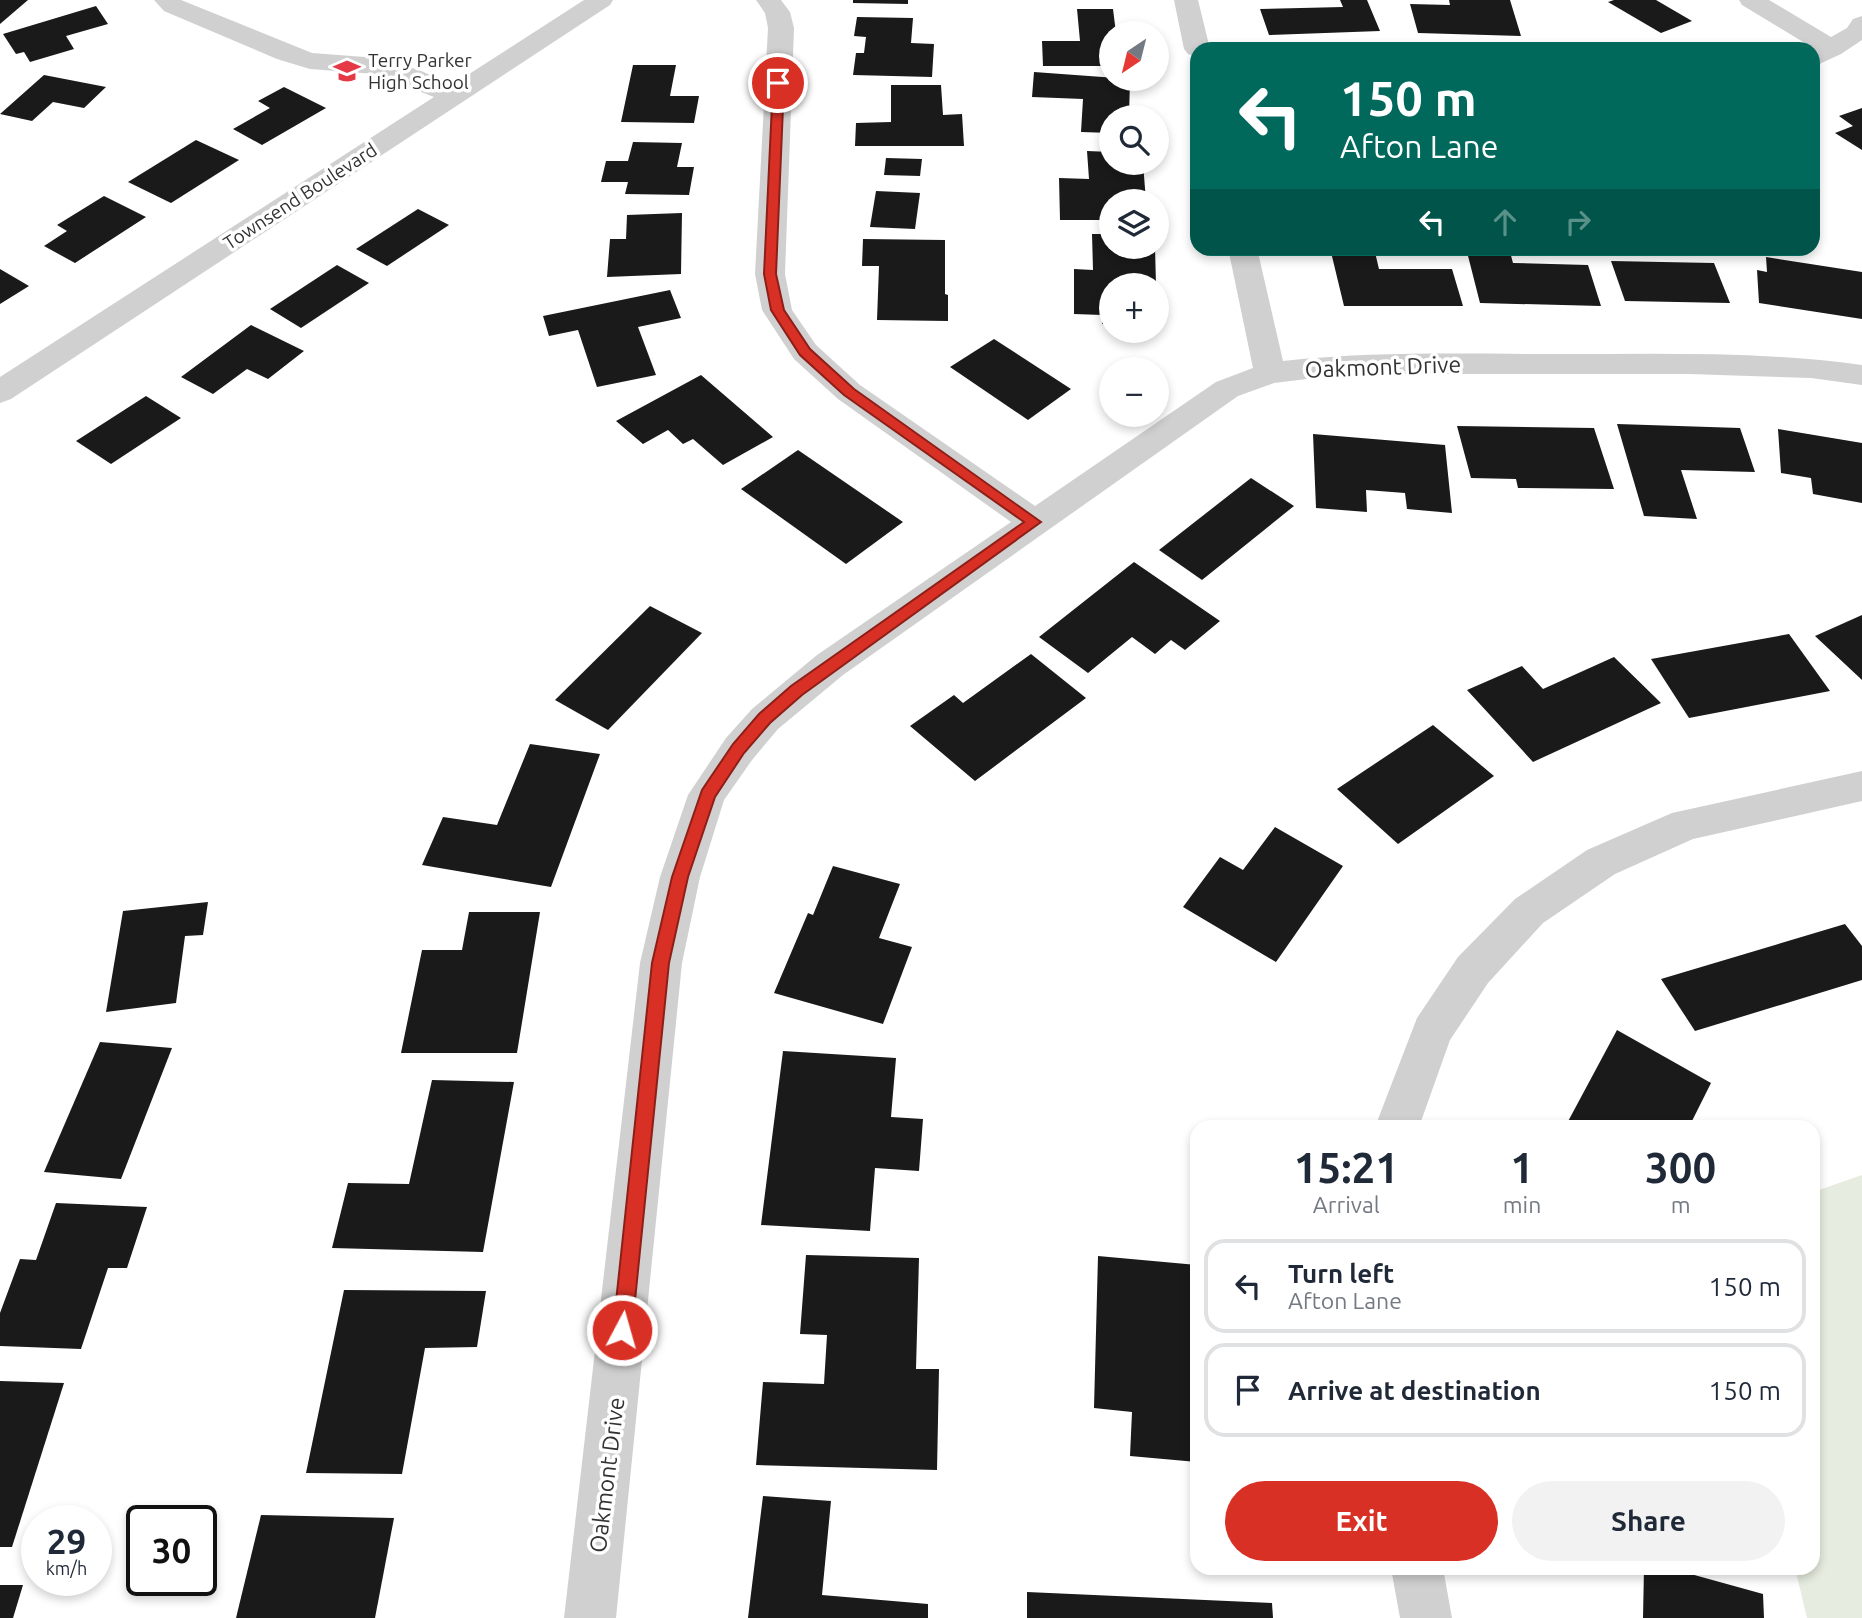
<!DOCTYPE html>
<html lang="en">
<head>
<meta charset="utf-8">
<style>
	:root { --surface:#fff; --page:#f2f2f3; --text:#1f2937; --muted:#747a83; --line:#e0e1e3; --accent:#d93025 }
	body { margin:0; font-family:Ubuntu,sans-serif; background:var(--page); color:var(--text); height:100vh; display:flex; flex-direction:column; font-size:26px; white-space:nowrap }
	* { box-sizing:border-box; margin:0 }
	p { font-size:23px; color:var(--muted) }
	.icon { flex:none; width:38px; height:38px; fill:none; stroke:currentColor; stroke-width:2; stroke-linecap:round; stroke-linejoin:round }
	.map { position:relative; flex:1; overflow:hidden }
	.panel { position:absolute; left:1190px; top:1120px; width:630px; height:455px; display:flex; flex-direction:column; background:var(--surface); border-radius:21px; box-shadow:0 4px 10px #0003 }
	.panel>* { flex:none }
	.banner { position:absolute; left:1190px; top:42px; width:630px; height:214px; border-radius:21px; box-shadow:0 4px 10px #0003; background:#00695c; color:#fff; overflow:hidden }
	.needle { width:46px; rotate:215deg }
	.tools { position:absolute; left:1099px; top:21px; display:grid; gap:14px }
	.tools a { display:grid; place-items:center; width:70px; height:70px; border-radius:50%; background:var(--surface); box-shadow:0 4px 10px #0003; font-size:35px }
	.speed { position:absolute; left:21px; top:1505px; display:flex; gap:14px; font-size:35px; font-weight:700; text-align:center }
	.speed>* { display:grid; place-content:center; width:91px; height:91px; border-radius:50%; background:var(--surface); box-shadow:0 4px 10px #0003; line-height:1 }
	.speed small { font-size:18px; font-weight:400 }
	.speed .limit { border:4px solid #111; border-radius:10px; background:#fff; color:#111 }
	.pin { position:absolute; display:grid; place-items:center; width:60px; height:60px; color:#fff; margin:-30px; border:4px solid #fff; border-radius:50%; box-shadow:0 2px 7px #0007 }
	.me { position:absolute; width:77px; margin:-38px; rotate:6deg; stroke-linejoin:round; filter:drop-shadow(0 0 5px #0008) }
	.turn { display:flex; align-items:center; gap:24px; height:147px; padding:0 35px; font-size:32px }
	.turn .icon { width:91px; height:91px; stroke-width:2.5 }
	.turn b { display:block; font-size:49px; line-height:60px }
	.lanes { display:flex; align-items:center; height:66px; padding:0 35px; background:#0003; justify-content:center; gap:35px; direction:ltr }
	.lanes .off { opacity:.35 }
	.eta { display:flex; justify-content:space-evenly; align-items:center; height:119px; text-align:center }
	.eta b { font-size:42px; font-weight:700; line-height:49px }
	.button { display:flex; gap:14px; margin-top:auto; padding:14px 35px }
	.button a { flex:1; height:80px; border-radius:42px; background:var(--accent); color:#fff; font-size:28px; font-weight:700; line-height:80px; text-align:center }
	.button a+a { background:var(--page); color:var(--text) }
	ul { padding:0; list-style:none }
	li { display:flex; align-items:center; gap:21px; height:94px; margin:0 14px 10px; padding:0 21px; border:4px solid var(--line); border-radius:21px }
	li div { flex:1 }
	li b { display:block; font-size:26px }
	li em { font-style:normal }
	.map>svg:first-child { display:block }
</style>
</head>
<body>
<div class="map">
<svg width="1862" height="1618" viewBox="0 0 1862 1618">
	<rect width="100%" height="100%" fill="#fff"/>
	<path fill="#e6ecdf" d="M1862,1175V1618H1807L1795,1568H1813V1192Z"/>
	<g fill="#1a1a1a">
		<path d="M0,0H28L0,24Z"/>
		<path d="M853,0H908V4L853,3Z"/>
		<path d="M1340,0H1367L1380,31L1269,35L1260,9L1343,7Z"/>
		<path d="M1449,0H1510L1521,36L1418,33L1410,4L1450,5Z"/>
		<path d="M1614,0H1656L1692,21L1661,33L1608,2Z"/>
		<path d="M96,6L108,24L66,36L74,49L30,62L24,52L16,54L3,34Z"/>
		<path d="M1077,9H1113L1116,33H1111V66H1043L1042,41H1080Z"/>
		<path d="M857,17L913,18L911,43L934,44L932,77L853,75L856,53H864L866,37L854,36Z"/>
		<path d="M633,65H676L670,96H699L694,123L621,122Z"/>
		<path d="M1034,72L1130,79L1129,117H1111V133L1081,132L1083,99L1032,97Z"/>
		<path d="M44,75L106,87L84,108L53,102L32,121L0,114Z"/>
		<path d="M891,85H941L943,115L962,114L964,146H855L856,123L891,122Z"/>
		<path d="M284,87L326,108L262,145L233,129L270,108L258,101Z"/>
		<path d="M1862,108V150L1835,133L1853,126L1839,116Z"/>
		<path d="M196,140L239,160L171,203L128,182Z"/>
		<path d="M633,142L682,143L677,167H694L689,195L625,194L628,182H601L606,161H628Z"/>
		<path d="M1087,151L1111,152V163H1143L1146,201H1111V220H1060L1059,178L1089,179Z"/>
		<path d="M886,158L922,159L920,176L884,175Z"/>
		<path d="M876,191L920,193L915,229L870,227Z"/>
		<path d="M104,196L146,217L75,263L44,246L67,231L57,225Z"/>
		<path d="M418,209L449,225L387,266L356,249Z"/>
		<path d="M682,213L681,274L607,277L610,239H626L627,215Z"/>
		<path d="M1092,234H1111V247H1155L1156,285H1111V325L1102,324V315L1074,314V269L1093,270Z"/>
		<path d="M863,239L945,240V294L948,295V321L877,320L879,266H862Z"/>
		<path d="M1330,248H1374L1379,269H1452L1463,306H1344Z"/>
		<path d="M1466,248H1509L1513,263L1588,265L1601,306L1480,303Z"/>
		<path d="M1766,257L1862,272V319L1759,303L1757,270L1767,272Z"/>
		<path d="M1611,261L1714,263L1730,303L1625,301Z"/>
		<path d="M337,265L369,283L301,328L270,309Z"/>
		<path d="M0,269L29,286L0,304Z"/>
		<path d="M670,290L681,318L638,327L656,375L597,387L578,330L549,336L543,316Z"/>
		<path d="M251,325L304,351L268,379L247,369L213,394L181,377Z"/>
		<path d="M994,339L1071,389L1028,420L950,367Z"/>
		<path d="M701,375L773,437L723,465L693,439L683,444L668,430L643,444L616,421Z"/>
		<path d="M146,396L181,418L111,464L76,441Z"/>
		<path d="M1617,424L1740,428L1755,472L1681,470L1697,519L1644,516Z"/>
		<path d="M1457,426L1594,428L1614,489L1518,488L1516,479L1471,478Z"/>
		<path d="M1778,429L1862,443V503L1813,494L1811,478L1781,473Z"/>
		<path d="M1313,434L1445,445L1452,513L1407,509L1405,493L1366,490L1367,512L1316,508Z"/>
		<path d="M798,450L903,522L846,564L741,489Z"/>
		<path d="M1251,478L1294,506L1202,580L1159,550Z"/>
		<path d="M1134,562L1220,621L1185,650L1171,640L1155,654L1132,637L1088,673L1039,637Z"/>
		<path d="M650,606L702,633L608,730L555,700Z"/>
		<path d="M1862,615V680L1815,636Z"/>
		<path d="M1789,634L1830,691L1689,718L1651,659Z"/>
		<path d="M1031,654L1086,698L975,781L910,726L954,695L963,703Z"/>
		<path d="M1614,657L1661,703L1533,762L1467,690L1522,666L1543,689Z"/>
		<path d="M1433,725L1494,776L1398,844L1337,789Z"/>
		<path d="M530,744L600,754L551,887L422,865L443,817L497,825Z"/>
		<path d="M1275,827L1343,866L1276,962L1183,907L1220,857L1243,870Z"/>
		<path d="M833,866L900,884L879,938L912,947L883,1024L774,993L808,913L813,915Z"/>
		<path d="M208,902L203,935L185,936L176,1003L106,1012L123,911Z"/>
		<path d="M469,912H540L517,1053H401L422,950H462Z"/>
		<path d="M1845,924L1862,946V980L1695,1031L1661,979Z"/>
		<path d="M1617,1030L1711,1083L1689,1127H1565Z"/>
		<path d="M100,1042L172,1048L121,1179L44,1172Z"/>
		<path d="M783,1051L896,1058L891,1117L923,1119L919,1171L875,1168L870,1231L761,1225Z"/>
		<path d="M432,1080L514,1082L483,1252L332,1248L348,1183L409,1184Z"/>
		<path d="M56,1203L147,1207L127,1268H108L81,1349L0,1346V1313L20,1259L36,1260Z"/>
		<path d="M806,1255L919,1258L916,1369H939L937,1470L756,1465L763,1382L824,1384L827,1335L800,1334Z"/>
		<path d="M1098,1256L1197,1265V1462L1130,1456L1132,1412L1094,1408Z"/>
		<path d="M344,1290L486,1291L477,1347L425,1348L402,1474L306,1473Z"/>
		<path d="M0,1381L64,1383L12,1547H0Z"/>
		<path d="M763,1496L831,1501L822,1595L928,1604V1618H748Z"/>
		<path d="M261,1515L394,1518L375,1618H236Z"/>
		<path d="M1644,1568H1669L1763,1594L1764,1618H1643Z"/>
		<path d="M0,1585H23L13,1618H0Z"/>
		<path d="M1027,1592L1272,1603L1273,1618H1027Z"/>
	</g>
	<g fill="none" stroke-linecap="round" stroke-linejoin="round">
		<g fill="#d0d0d0" fill-rule="evenodd">
			<path d="M154,0H181L312,53L378,58L419,70L452,85L584,0H613L610,5L11,399L0,403V377L434,97L375,74L310,69L277,59L164,11Z"/>
			<path d="M756,0H781L790,12L794,28L785,274L792,310L816,345L860,385L1035,506L1216,382L1253,368L1228,248H1257L1283,361C1375,351 1467,354 1559,354C1660,354 1762,351 1862,365V385L1811,378L1689,374H1348L1274,383L1238,396L843,675L778,729L752,760L724,800L700,877L682,963L616,1618H564L640,963L660,877L688,795L726,738L752,709L817,655L1011,522L838,399L794,359L762,310L755,274L768,28L765,13Z"/>
			<path d="M1174,0H1198L1210,49H1197V57L1188,54L1184,49Z"/>
			<path d="M1739,0H1769L1831,37L1847,28L1853,19L1862,16V40L1841,54L1813,67V48L1742,5Z"/>
			<path d="M1862,771V801L1693,839L1615,874L1543,923L1488,983L1450,1040L1419,1127H1375L1417,1018L1458,957L1515,899L1587,850L1672,813Z"/>
			<path d="M1391,1568H1443L1452,1618H1400Z"/>
		</g>
	</g>
	<path fill="#d93025" stroke="#8d1f18" stroke-width="2" d="M778,80L784,83L776,274L784,310L810,349L854,389L1041,522L802,695L770,723L744,753L715,797L688,877L669,963L632,1330L629,1337L622,1340L616,1337L613,1330L652,963L672,877L702,790L733,744L759,714L791,686L1024,522L844,395L800,355L771,310L764,274L773,83Z"/>
	<defs>
		<symbol id="school-bare" viewBox="-9 -9 18 18"><path d="M0-5L7-2L0 1L-7-2ZM-4 1L0 2.5L4 1V4Q0 6-4 4Z" fill="#e63946" stroke="#fff" stroke-width="2.5" paint-order="stroke"/></symbol>
	</defs>
	<g fill-rule="evenodd">
		<use href="#school-bare" x="328" y="52" width="38" height="38"/>
	</g>
	<g text-anchor="middle" stroke-width="7" stroke-linejoin="round" paint-order="stroke">
		<g font-size="19" fill="#333" stroke="#fff" text-anchor="start">
			<text x="368" y="67">Terry Parker<tspan x="368" dy="22">High School</tspan></text>
		</g>
		<g font-size="19" fill="#333" stroke="#fff">
			<text transform="translate(300 196) rotate(-33)" y="7">Townsend Boulevard</text>
		</g>
		<g font-size="23" fill="#333" stroke="#fff">
			<text transform="translate(1383 367) rotate(-2)" y="8">Oakmont Drive</text>
			<text transform="translate(607 1475) rotate(-83)" y="8">Oakmont Drive</text>
		</g>
	</g>
</svg>
<div class="tools">
<a><svg class="needle" viewBox="-14 -14 28 28"><path d="M0-13l5 13h-10z" fill="#e53935"/><path d="M0 13l5-13h-10z" fill="#747a83"/></svg></a>
<a><svg class="icon" aria-label="search" viewBox="0 0 24 24"><circle cx="10" cy="10" r="6"/><path d="M15 15l6 6"/></svg></a>
<a><svg class="icon" aria-label="layers" viewBox="0 0 24 24"><path d="M12 4l9 5-9 5-9-5zM3 14l9 5 9-5"/></svg></a>
<a>+</a>
<a>−</a>
</div>
<div class="speed"><div>29<small>km/h</small></div><div class="limit">30</div></div>
<div class="pin" style="left:778px;top:83px;background:#d93025"><svg class="icon" aria-label="arrive" viewBox="0 0 24 24"><path d="M6 21V4h12l-3 4 3 4H6"/></svg></div>
<svg class="me" style="left:622px;top:1330px" viewBox="-20 -20 40 40"><circle r="17" fill="#d93025" stroke="#fff" stroke-width="3"/><path d="M0-11L8 9 0 5-8 9z" fill="#fff"/></svg>
<div class="banner">
<div class="turn"><svg class="icon" aria-label="left" viewBox="0 0 24 24"><path d="M17 20v-9H6M10 6l-5 5 5 5"/></svg><div><b>150 m</b>Afton Lane</div></div>
<div class="lanes"><svg class="icon" aria-label="left" viewBox="0 0 24 24"><path d="M17 20v-9H6M10 6l-5 5 5 5"/></svg><svg class="icon off" aria-label="ahead" viewBox="0 0 24 24"><path d="M12 20V5M6 11l6-6 6 6"/></svg><svg class="icon off" aria-label="right" viewBox="0 0 24 24"><path d="M7 20v-9h11M14 6l5 5-5 5"/></svg></div>
</div>
<section class="panel">
<div class="eta">
<div><b>15:21</b><p>Arrival</p></div>
<div><b>1</b><p>min</p></div>
<div><b>300</b><p>m</p></div>
</div>
<ul>
<li><svg class="icon" aria-label="left" viewBox="0 0 24 24"><path d="M17 20v-9H6M10 6l-5 5 5 5"/></svg><div><b>Turn left</b><p>Afton Lane</p></div><em>150 m</em></li>
<li><svg class="icon" aria-label="arrive" viewBox="0 0 24 24"><path d="M6 21V4h12l-3 4 3 4H6"/></svg><div><b>Arrive at destination</b></div><em>150 m</em></li>
</ul>
<div class="button"><a>Exit</a><a>Share</a></div>
</section>
</div>
</body>
</html>
